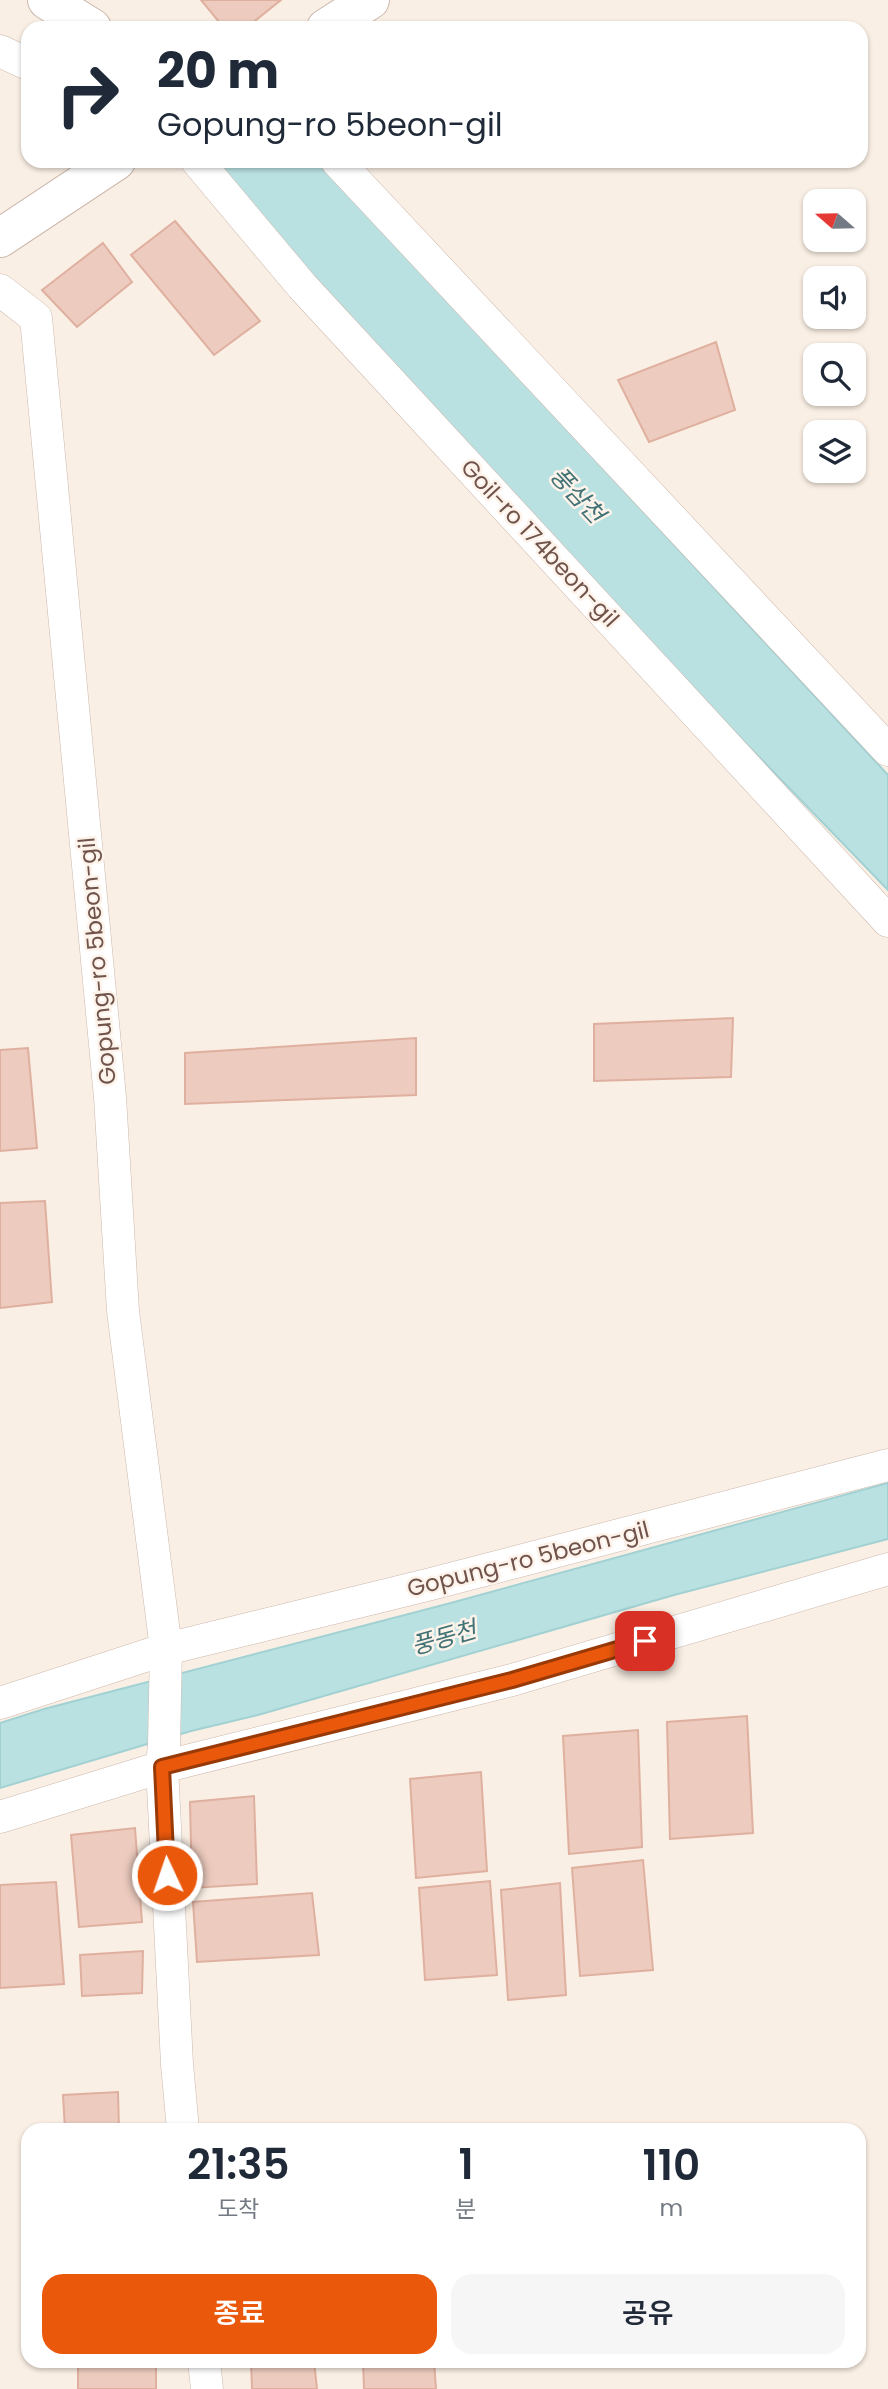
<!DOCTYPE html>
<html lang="ko">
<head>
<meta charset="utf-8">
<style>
	:root { --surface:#fff; --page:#f6f6f7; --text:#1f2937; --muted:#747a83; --accent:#ea580c }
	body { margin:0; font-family:Poppins,"Noto Sans KR",sans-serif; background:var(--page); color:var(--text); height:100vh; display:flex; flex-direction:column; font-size:26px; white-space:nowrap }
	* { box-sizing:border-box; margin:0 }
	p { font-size:23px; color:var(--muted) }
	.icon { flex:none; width:38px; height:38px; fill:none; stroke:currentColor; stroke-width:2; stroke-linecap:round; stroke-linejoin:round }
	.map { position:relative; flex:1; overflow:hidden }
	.side { position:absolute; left:21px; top:2123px; width:845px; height:245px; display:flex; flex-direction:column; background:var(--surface); border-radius:21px; box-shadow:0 2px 5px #0004 }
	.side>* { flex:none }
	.guide { position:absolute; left:21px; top:21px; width:847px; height:147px; border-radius:21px; box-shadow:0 2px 5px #0004; background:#fff; color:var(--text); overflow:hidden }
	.needle { width:46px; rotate:290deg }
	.buttons { position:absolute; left:803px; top:189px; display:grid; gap:14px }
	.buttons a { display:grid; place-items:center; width:63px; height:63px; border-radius:14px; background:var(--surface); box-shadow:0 2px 5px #0004; font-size:35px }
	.pin { position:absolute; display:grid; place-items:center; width:60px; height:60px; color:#fff; margin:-30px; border-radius:14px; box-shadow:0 4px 10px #0006 }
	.me { position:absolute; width:77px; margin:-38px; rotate:357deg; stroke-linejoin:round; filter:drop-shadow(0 0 5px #0008) }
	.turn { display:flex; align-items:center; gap:24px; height:147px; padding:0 21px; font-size:32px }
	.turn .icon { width:91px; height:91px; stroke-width:2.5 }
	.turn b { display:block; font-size:49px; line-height:60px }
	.eta { display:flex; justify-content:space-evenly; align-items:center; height:119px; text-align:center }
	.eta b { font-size:42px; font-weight:600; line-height:49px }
	.primary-button { display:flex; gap:14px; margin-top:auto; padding:14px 21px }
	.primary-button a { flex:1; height:80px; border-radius:21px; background:var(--accent); color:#fff; font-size:28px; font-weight:600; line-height:80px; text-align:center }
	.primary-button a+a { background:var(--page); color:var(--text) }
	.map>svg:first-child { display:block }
</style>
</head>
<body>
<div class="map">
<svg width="888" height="2389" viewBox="0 0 888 2389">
	<rect width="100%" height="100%" fill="#faefe4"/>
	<g fill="#bae1e2" stroke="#a1d1d3" stroke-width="2">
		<path d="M205,161H318L330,174L888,775V890L730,727Z"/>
		<path d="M888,1483V1539L674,1595L258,1715L191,1731L0,1788V1723L44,1709L447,1604Z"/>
	</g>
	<g fill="#edcbbe" stroke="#dfb09f" stroke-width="2">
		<path d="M201,0H281L246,28H224Z"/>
		<path d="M175,221L260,321L214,355L131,255Z"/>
		<path d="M103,243L132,282L77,327L42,290Z"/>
		<path d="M716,342L735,410L649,442L618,380Z"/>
		<path d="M733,1018L731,1077L594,1081V1024Z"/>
		<path d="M416,1038V1095L185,1104V1053Z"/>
		<path d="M28,1048L37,1148L0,1151V1050Z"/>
		<path d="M45,1201L52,1302L0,1308V1203Z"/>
		<path d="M747,1716L753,1833L670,1839L667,1722Z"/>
		<path d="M638,1730L642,1847L569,1854L563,1736Z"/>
		<path d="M481,1772L487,1871L416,1878L410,1779Z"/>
		<path d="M254,1796L257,1884L192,1888L190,1802Z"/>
		<path d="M135,1828L142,1922L79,1927L71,1835Z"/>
		<path d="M643,1860L653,1970L580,1976L572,1868Z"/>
		<path d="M490,1881L497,1975L425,1980L419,1888Z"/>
		<path d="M56,1882L64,1984L0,1988V1885Z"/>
		<path d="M560,1883L566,1995L508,2000L501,1890Z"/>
		<path d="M312,1893L319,1955L197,1962L193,1902Z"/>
		<path d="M143,1951L142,1993L82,1996L80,1955Z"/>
		<path d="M118,2092L119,2130H65L63,2095Z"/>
		<rect x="78" y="2361" width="78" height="28"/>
		<path d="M251,2361H314L317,2389H252Z"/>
		<path d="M363,2361H434L436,2389H364Z"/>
	</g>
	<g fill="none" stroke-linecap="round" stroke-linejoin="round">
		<defs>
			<g id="minor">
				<path d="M0,51L28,64"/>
				<path d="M197,161L302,286L888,921"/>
				<path d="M337,161L888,750"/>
				<path d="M0,290L36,318L110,1097L123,1311L166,1649L164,1744L162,1767L177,2064L183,2130"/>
				<path d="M0,1703L166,1649L431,1584L888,1465"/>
				<path d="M0,1817L162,1767L512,1680L888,1569"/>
				<path d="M204,2361L207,2389"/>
			</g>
			<g id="tertiary">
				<path d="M47,0L92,28"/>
				<path d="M326,28L370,0"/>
				<path d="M0,238L116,161"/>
			</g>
		</defs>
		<use href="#minor" stroke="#cdb8ae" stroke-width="33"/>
		<use href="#tertiary" stroke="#cdb8ae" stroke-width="40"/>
		<use href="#minor" stroke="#fff" stroke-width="32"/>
		<use href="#tertiary" stroke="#fff" stroke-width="38"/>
	</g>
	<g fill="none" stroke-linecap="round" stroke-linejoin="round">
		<defs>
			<path id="route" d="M167,1875L162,1767L512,1680L645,1641"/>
		</defs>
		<use href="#route" stroke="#983908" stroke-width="18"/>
		<use href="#route" stroke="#ea580c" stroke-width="12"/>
	</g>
	<g text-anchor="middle" stroke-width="5" stroke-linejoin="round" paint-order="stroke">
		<g font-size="23" fill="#70544c" stroke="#fdf3ea">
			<text transform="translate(540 543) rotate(47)" y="8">Goil-ro 174beon-gil</text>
			<text transform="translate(97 961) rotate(-95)" y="8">Gopung-ro 5beon-gil</text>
			<text transform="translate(528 1559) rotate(-14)" y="8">Gopung-ro 5beon-gil</text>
		</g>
		<g font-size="24" font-style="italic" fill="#417275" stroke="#fdf3ea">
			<text transform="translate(577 495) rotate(47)" y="8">풍삼천</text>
			<text transform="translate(444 1638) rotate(-16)" y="8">풍동천</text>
		</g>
	</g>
</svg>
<div class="buttons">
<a><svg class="needle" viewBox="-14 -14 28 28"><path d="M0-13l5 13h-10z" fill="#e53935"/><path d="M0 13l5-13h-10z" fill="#747a83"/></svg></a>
<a><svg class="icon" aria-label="sound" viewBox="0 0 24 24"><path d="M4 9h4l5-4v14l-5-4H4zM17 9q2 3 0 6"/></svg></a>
<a><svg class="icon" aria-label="search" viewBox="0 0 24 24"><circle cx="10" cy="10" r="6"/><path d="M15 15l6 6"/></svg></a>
<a><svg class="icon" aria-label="layers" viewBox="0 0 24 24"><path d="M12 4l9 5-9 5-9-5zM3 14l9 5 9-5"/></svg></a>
</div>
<div class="pin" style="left:645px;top:1641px;background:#d93025"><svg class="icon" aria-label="arrive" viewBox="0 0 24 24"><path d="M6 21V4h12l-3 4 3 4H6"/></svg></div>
<svg class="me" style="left:167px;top:1875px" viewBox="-20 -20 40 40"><circle r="17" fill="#ea580c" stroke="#fff" stroke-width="3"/><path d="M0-11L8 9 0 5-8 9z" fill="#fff"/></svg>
<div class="guide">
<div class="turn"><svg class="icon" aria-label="right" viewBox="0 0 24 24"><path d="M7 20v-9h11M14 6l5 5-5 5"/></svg><div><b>20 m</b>Gopung-ro 5beon-gil</div></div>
</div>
<section class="side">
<div class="eta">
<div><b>21:35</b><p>도착</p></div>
<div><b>1</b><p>분</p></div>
<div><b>110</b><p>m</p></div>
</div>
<div class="primary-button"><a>종료</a><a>공유</a></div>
</section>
</div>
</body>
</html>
